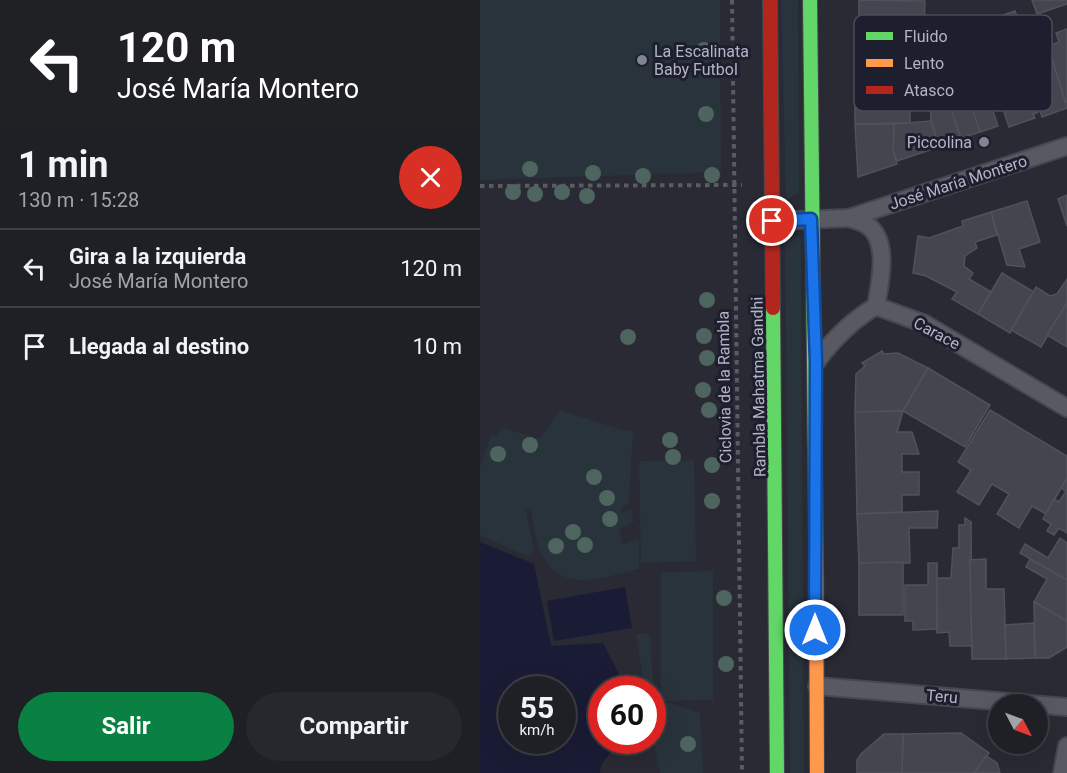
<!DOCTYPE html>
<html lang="es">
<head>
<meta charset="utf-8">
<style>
	:root { --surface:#1f2026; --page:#27282e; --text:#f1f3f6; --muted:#a1a3a7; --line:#3c3e43; --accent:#0b8043 }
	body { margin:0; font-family:Roboto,sans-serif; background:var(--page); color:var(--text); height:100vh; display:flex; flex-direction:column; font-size:22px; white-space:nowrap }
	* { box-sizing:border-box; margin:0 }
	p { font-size:20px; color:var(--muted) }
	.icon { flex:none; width:33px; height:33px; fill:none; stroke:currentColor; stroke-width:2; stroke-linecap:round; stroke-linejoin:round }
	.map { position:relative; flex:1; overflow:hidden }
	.side { display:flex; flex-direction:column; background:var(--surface); width:480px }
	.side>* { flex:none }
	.guide { background:#202124; color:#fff; overflow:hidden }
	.needle { width:39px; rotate:131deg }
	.buttons { position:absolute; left:508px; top:694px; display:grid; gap:12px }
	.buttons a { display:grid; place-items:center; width:60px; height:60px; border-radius:50%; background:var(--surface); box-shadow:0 6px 24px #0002,0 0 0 2px var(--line); font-size:30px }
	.speed { position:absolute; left:18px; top:676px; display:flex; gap:12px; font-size:30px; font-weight:700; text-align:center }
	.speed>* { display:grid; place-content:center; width:78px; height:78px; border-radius:50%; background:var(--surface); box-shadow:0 6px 24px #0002,0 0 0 2px var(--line); line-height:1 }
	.speed small { font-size:15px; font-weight:400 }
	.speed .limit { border:9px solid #d22; background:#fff; color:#111 }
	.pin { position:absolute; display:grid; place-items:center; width:51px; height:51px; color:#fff; margin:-26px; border:3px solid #fff; border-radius:50%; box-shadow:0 2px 6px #0007 }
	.me { position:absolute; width:66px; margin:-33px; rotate:0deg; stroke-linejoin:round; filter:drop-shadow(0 0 4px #0008) }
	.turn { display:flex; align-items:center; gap:21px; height:126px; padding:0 18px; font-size:27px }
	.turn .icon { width:78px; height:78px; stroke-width:2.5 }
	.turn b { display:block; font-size:42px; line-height:51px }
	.round { display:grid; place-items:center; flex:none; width:63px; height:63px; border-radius:32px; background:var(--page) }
	.head { display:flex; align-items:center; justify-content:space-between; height:102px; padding:0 18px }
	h1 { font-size:36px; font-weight:700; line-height:45px }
	.button { display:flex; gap:12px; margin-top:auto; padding:12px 18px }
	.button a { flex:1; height:69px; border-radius:36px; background:var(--accent); color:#fff; font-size:24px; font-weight:700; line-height:69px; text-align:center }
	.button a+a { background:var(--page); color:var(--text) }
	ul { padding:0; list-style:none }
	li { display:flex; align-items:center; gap:18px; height:78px; padding:0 18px; border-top:2px solid var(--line) }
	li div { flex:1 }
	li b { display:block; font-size:22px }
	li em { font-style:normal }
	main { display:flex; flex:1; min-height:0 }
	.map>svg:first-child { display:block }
</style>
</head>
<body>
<main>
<section class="side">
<div class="guide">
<div class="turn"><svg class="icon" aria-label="left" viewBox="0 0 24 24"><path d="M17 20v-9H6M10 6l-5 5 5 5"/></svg><div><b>120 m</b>José María Montero</div></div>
</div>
<div class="head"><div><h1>1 min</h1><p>130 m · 15:28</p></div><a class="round" style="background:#d93025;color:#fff"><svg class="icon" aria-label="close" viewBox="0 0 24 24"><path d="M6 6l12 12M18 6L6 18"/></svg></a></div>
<ul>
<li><svg class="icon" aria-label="left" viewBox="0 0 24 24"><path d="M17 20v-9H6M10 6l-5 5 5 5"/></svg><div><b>Gira a la izquierda</b><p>José María Montero</p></div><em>120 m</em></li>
<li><svg class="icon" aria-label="arrive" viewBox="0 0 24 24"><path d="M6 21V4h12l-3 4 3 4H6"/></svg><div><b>Llegada al destino</b></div><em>10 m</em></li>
</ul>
<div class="button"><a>Salir</a><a>Compartir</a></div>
</section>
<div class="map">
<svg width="587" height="773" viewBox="0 0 587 773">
	<rect width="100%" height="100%" fill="#292a33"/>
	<g fill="#29333b">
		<path d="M0,0H240L241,172L0,180Z"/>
		<path d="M301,0H318L319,193L306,200Z"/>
		<path d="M318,235L321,240L324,773H310L305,241Z"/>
		<path d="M80,410L145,431L153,430L149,502L141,508L142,514L151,509L154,522L139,529L143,544L159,539V569C121,577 80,596 60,551C54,538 54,522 51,509L46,510L54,550L47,556L0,535V468L11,435L18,436L21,427L60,439Z"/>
		<path d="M214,460L216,561L161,563L159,461Z"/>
		<path d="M233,571V700L183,701L220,713L223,773H180L173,738L172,690H165L156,634H170L174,698L181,700V572Z"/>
	</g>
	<g fill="#1a1c35" fill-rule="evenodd">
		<path d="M0,542L54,564L71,646L123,643L144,684V690H122V741H139L121,765L120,773H0ZM32,690H82V741H32Z"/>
		<path d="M145,587L152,628L74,641L67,601Z"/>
	</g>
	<g fill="#44454f" stroke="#51515b" stroke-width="1.5">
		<path d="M379,0L445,1L443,43L379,44Z"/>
		<path d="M552,0H587V4L557,14Z"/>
		<path d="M535,11L544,36L548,35L554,51L568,46L587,108L562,117L560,111L556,113L523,15Z"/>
		<path d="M587,29V103H586L568,46L579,42L576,33Z"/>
		<path d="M520,42H532L556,113L553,114L555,118L529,127L510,70L527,65Z"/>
		<path d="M429,43V67H450L449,100L430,101V123L375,124V44Z"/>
		<path d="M449,79L462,80L481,138L459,147L451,121Z"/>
		<path d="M502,79L518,126L500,132L484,85Z"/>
		<path d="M484,85L500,132L481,138L465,91Z"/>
		<path d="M451,121L459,147L417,161L413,150L414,124Z"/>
		<path d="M375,124H414L413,150L417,164L378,177Z"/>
		<path d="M587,195V226L578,199Z"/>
		<path d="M547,201L560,242L539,249L545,267L527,265L511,212Z"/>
		<path d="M511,212L517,235L495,242L497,248L485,256L484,266L493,273L489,279L511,292L498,314L472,299L477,292L446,276L433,273L438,236L449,238L483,226L482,221Z"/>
		<path d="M522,273L554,292L530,333L498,314Z"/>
		<path d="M587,279V303L561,347L531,330L556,287L570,296L577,294Z"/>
		<path d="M587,303V347L567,335Z"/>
		<path d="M402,351L404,354L418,353L448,368L423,411L375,412L376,374L385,366L382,363Z"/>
		<path d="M448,368L510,405L485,447L423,411Z"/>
		<path d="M510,410L587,456V478L566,514L552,506L539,528L517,514L529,494L512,484L499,505L477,492L491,470L478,462Z"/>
		<path d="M423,411L417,432H432L439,454H422V472H439V495H422V512L377,514L375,412Z"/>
		<path d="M587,478V533L579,528L574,535L567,531L571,524L563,519L574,499L579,502L586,491L581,488Z"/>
		<path d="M458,511L457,528H429L430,563H379L377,514Z"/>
		<path d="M485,518L491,522L492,646H470L469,632L457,633L456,578H471L473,548H479V525H485Z"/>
		<path d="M580,538L587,543V580L540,553L545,544L568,558Z"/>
		<path d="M506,559V589H524L526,659H492L490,560Z"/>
		<path d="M550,559L587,580V621L554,602L567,579L546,567Z"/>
		<path d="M423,562V615H379V563Z"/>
		<path d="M448,563H457V629L433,630V621H425V585H448Z"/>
		<path d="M554,602L587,621V647L569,658H555Z"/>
		<path d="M554,623L555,658L526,659L525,625Z"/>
		<path d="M481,733L509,753L494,773H422L423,734Z"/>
		<path d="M404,734H423L422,773H377V760L381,754Z"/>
		<path d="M506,756L517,763L520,773H494Z"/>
	</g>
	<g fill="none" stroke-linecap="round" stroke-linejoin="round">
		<defs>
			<g id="street">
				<path d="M369,218C375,220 382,222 387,225C410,240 400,284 396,306"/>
				<path d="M292,221L369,218L587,146"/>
				<path d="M337,361C354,338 371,321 396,306L445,324L587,408"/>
				<path d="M337,686L587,707"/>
				<path d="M582,773L587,746"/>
			</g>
			<g id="fast">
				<path d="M330,0L336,543"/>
				<path d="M293,308L297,773"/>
			</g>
			<path id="slow" d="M336,543L337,773"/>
			<path id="jam" d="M290,0L293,308"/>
		</defs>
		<use href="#street" stroke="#474750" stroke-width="20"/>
		<use href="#fast" stroke="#474750" stroke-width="16"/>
		<use href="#slow" stroke="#474750" stroke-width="16"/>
		<use href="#jam" stroke="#474750" stroke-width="16"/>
		<g stroke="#5a5c64" stroke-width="4" stroke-dasharray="4.5 4.5" stroke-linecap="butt">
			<path d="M252,0L262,773"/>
			<path d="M0,186L262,185"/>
		</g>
		<use href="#street" stroke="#585962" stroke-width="16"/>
		<use href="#fast" stroke="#63d668" stroke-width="14"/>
		<use href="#slow" stroke="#ff974d" stroke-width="14"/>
		<use href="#jam" stroke="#b3261e" stroke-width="14"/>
	</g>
	<g fill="#4e645e">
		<circle cx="224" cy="50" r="8"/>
		<circle cx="226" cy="114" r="8"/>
		<circle cx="50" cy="169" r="8"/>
		<circle cx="113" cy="173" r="8"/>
		<circle cx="232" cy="175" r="8"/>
		<circle cx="163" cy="176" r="8"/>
		<circle cx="33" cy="192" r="8"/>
		<circle cx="82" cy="192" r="8"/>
		<circle cx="55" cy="194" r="8"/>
		<circle cx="107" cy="196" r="8"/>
		<circle cx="227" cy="300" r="8"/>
		<circle cx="224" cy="336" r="8"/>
		<circle cx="148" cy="337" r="8"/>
		<circle cx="227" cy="358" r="8"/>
		<circle cx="223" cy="390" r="8"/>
		<circle cx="229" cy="410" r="8"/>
		<circle cx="190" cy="440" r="8"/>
		<circle cx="50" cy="445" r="8"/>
		<circle cx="18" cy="454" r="8"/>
		<circle cx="193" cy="457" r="8"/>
		<circle cx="232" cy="465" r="8"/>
		<circle cx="114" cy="477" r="8"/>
		<circle cx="127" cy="498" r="8"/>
		<circle cx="232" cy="501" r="8"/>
		<circle cx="130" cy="519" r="8"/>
		<circle cx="93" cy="532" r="8"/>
		<circle cx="105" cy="545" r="8"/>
		<circle cx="76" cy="546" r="8"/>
		<circle cx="244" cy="598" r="8"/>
		<circle cx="246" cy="664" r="8"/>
		<circle cx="208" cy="744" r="8"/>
	</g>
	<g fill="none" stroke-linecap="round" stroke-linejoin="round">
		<defs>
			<path id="route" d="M292,221L331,219L336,362L335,630"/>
		</defs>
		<use href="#route" stroke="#114b97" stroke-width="15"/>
		<use href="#route" stroke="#1a73e8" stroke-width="10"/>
	</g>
	<g fill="#838492" stroke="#1d1e2e" stroke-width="2">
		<circle cx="162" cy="60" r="6"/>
		<circle cx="504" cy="142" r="6"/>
	</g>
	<g text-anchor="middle" stroke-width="6" stroke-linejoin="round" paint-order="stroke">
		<g font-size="16" fill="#b3b4c5" stroke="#1d1e2e" text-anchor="start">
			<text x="174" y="57">La Escalinata<tspan x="174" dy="18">Baby Futbol</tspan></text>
			<text x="492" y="148" text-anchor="end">Piccolina</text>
		</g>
		<g font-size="16" fill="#b3b4c5" stroke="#1d1e2e">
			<text transform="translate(478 182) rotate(-18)" y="6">José María Montero</text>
			<text transform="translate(457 333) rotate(28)" y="6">Carace</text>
			<text transform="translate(244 387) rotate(-91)" y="6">Ciclovia de la Rambla</text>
			<text transform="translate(278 387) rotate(-91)" y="6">Rambla Mahatma Gandhi</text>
			<text transform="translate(462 696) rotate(5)" y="6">Teru</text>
		</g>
	</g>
	<rect x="374" y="15" width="198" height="96" rx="9" fill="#1d1e2e" stroke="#4a4b5b" stroke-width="1.5"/>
	<rect x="386" y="32" width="27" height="8" fill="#63d668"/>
	<rect x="386" y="59" width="27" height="8" fill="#ff974d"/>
	<rect x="386" y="86" width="27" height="8" fill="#b3261e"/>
	<g font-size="16" fill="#b3b4c5">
		<text x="424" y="42">Fluido</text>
		<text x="424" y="69">Lento</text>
		<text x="424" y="96">Atasco</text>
	</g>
</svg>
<div class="buttons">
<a><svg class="needle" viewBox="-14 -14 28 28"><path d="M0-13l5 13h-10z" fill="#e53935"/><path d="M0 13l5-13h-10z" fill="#a1a3a7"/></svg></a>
</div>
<div class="speed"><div>55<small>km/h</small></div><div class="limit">60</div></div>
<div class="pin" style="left:292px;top:221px;background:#d93025"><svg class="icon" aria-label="arrive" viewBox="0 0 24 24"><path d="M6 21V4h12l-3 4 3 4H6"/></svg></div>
<svg class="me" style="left:335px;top:630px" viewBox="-20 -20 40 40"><circle r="17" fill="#1a73e8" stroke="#fff" stroke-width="3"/><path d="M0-11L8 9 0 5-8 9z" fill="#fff"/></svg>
</div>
</main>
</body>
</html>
